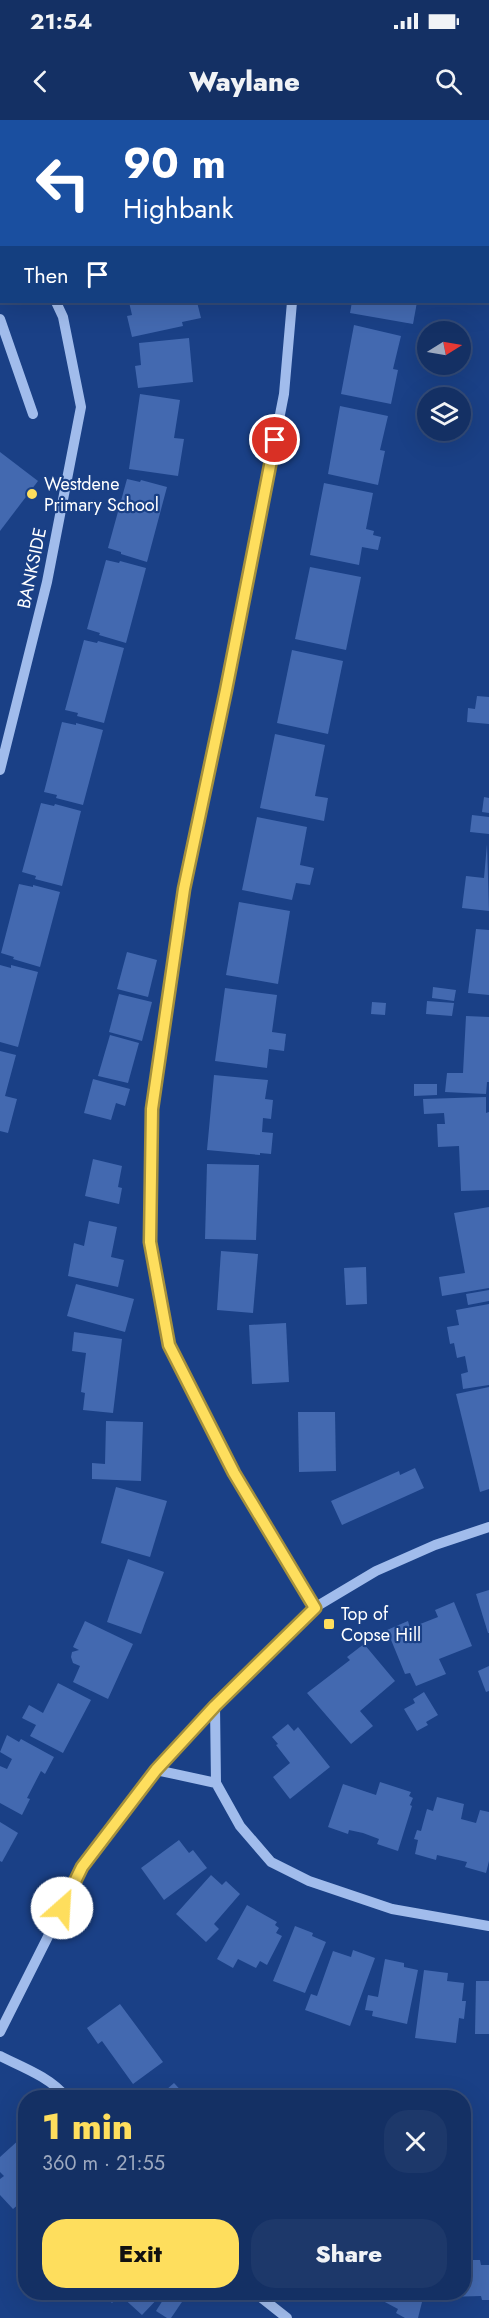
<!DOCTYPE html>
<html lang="en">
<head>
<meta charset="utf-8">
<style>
	:root { --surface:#143064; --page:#1d386a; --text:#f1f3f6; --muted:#9da9bf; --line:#334b78; --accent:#fede5d }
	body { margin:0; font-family:Jost,sans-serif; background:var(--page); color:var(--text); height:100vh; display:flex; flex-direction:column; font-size:22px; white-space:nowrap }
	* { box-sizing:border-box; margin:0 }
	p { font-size:20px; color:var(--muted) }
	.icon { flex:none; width:33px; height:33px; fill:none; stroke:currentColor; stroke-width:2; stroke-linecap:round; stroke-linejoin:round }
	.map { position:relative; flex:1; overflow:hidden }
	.details { position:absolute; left:18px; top:1970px; width:453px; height:210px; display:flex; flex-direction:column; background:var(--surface); border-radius:24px; box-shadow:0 6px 24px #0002,0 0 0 2px var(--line) }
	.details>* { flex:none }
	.guide { position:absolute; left:0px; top:0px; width:489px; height:183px; box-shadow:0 6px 24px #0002,0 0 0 2px var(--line); background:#1a4fa0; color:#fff; overflow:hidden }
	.needle { width:39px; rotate:79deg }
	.buttons { position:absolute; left:417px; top:201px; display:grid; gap:12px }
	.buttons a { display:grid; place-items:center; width:54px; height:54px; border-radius:50%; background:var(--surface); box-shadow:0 6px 24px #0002,0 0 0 2px var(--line); font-size:30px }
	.pin { position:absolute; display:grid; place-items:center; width:51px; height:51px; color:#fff; margin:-26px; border:3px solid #fff; border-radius:50%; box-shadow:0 2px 6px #0007 }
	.me { position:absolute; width:66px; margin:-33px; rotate:26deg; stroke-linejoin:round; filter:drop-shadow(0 0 4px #0008) }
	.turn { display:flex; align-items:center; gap:21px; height:126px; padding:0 24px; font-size:27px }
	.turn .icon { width:78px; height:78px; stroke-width:2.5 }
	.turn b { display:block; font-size:42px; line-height:51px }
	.then { display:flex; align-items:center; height:57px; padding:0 24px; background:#0003; gap:12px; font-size:22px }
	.round { display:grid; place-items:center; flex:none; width:63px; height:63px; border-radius:24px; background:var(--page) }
	.head { display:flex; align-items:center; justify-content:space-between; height:102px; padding:0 24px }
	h1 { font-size:36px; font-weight:800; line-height:45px; color:var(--accent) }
	.primary-button { display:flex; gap:12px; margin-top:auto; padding:12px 24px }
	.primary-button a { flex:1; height:69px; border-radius:24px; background:var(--accent); color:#111; font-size:24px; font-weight:800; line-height:69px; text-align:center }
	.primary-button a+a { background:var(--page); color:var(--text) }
	.status { display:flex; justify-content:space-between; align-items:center; height:42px; padding:0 30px; background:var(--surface); direction:ltr }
	.status svg { height:16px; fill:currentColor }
	header { display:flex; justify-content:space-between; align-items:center; height:78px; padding:0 24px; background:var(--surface); font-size:27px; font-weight:800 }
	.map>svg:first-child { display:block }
</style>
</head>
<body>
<div class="status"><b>21:54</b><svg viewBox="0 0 49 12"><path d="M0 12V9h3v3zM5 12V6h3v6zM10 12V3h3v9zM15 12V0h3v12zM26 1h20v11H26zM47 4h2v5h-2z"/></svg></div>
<header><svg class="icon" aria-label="back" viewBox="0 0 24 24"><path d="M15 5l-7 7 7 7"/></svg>Waylane<svg class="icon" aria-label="search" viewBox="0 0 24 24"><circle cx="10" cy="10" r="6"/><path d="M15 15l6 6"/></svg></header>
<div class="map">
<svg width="489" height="2198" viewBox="0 0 489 2198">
	<rect width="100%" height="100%" fill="#1a4086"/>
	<g fill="#4369b0">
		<path d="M129,182H197L201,198L182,202L183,206L132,217L127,196L132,195Z"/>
		<path d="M352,182H417L413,204L350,193Z"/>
		<path d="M354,205L401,216L393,249L398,250L391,284L341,274Z"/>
		<path d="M189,218L193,262L138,268L135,246L141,245L139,223Z"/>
		<path d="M140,274L180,280L174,318L184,319L178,356L129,349Z"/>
		<path d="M340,286L388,296L380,330L385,331L378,365L328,354Z"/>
		<path d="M0,332L38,361L0,411Z"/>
		<path d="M127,359L140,362L141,360L167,367L147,442L121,434V432L108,428Z"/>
		<path d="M324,363L373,373L366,409L374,411L373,415L381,417L378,430L362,427L359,445L310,435Z"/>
		<path d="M106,440L119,443L120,441L146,448L126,523L99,515L100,513L87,509Z"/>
		<path d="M310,447L361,457L346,530L295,519Z"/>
		<path d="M84,520L97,523L98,521L124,528L104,603L77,596L78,593L65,590Z"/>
		<path d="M292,530L343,541L328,614L277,603Z"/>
		<path d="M477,576L489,577V604L467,602L468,588L475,589Z"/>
		<path d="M62,602L76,605V603L103,610L83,685L56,678L57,675L44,672Z"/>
		<path d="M275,614L325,625L315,676L328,678L324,701L260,688Z"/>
		<path d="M484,677L489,678V693L482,692Z"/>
		<path d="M41,683L54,686L55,684L81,691L62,766L35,759L36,756L22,752Z"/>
		<path d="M472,695L489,697V714L470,712Z"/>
		<path d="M257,697L307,707L300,745L314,748L310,765L296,763L292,780L242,770Z"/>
		<path d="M487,724L489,791L462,788L466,756L484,758Z"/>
		<path d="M19,764L33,767V765L60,772L40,847L13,839L14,837L1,833Z"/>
		<path d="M239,782L290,791L278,864L226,855Z"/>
		<path d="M476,809L489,810V875L468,873Z"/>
		<path d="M127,832L157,840L148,877L117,869Z"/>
		<path d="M0,845L11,848V845L38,852L18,927L0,922Z"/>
		<path d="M433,867L456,870L454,881L432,878Z"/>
		<path d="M225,868L277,875L272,912L286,914L284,931L269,929L267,948L215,941Z"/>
		<path d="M119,874L152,882L142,921L109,912Z"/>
		<path d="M427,881L454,883L452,896L426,894Z"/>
		<path d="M372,882L386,883L385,895L371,894Z"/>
		<path d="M466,896L489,897V962H487L486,974L445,972L447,953H463Z"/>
		<path d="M110,915L139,923L128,963L98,956Z"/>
		<path d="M0,931L16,935L5,976L17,979L8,1013L0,1011Z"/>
		<path d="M214,955L268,960L265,979L273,980L271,999L263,998L262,1012L273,1013L271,1034L260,1033V1035L207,1030Z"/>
		<path d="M93,959L130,969L125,986L116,983L111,1000L84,993Z"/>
		<path d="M414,964H437V975L414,976Z"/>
		<path d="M486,977V993L489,992V1070L461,1071L459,1026L438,1027L437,1004H445L444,993L424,994L423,979Z"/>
		<path d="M93,1039L122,1046L118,1067L122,1068L119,1084L85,1076Z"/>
		<path d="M207,1044L259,1045L256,1120L205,1119Z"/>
		<path d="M489,1087V1168L442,1176L439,1157L465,1153L454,1093Z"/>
		<path d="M89,1101L117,1107L111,1137L124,1140L118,1167L68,1156L74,1123L84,1126Z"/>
		<path d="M221,1131L258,1134L253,1193L217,1190Z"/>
		<path d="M366,1147L367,1184L346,1185L344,1148Z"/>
		<path d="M76,1164L134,1179L125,1212L67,1196Z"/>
		<path d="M489,1170V1181L468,1185L466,1174Z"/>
		<path d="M489,1184V1265L463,1269L461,1254L468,1252L465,1236L457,1238L454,1223L450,1224L447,1207L459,1205L456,1190Z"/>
		<path d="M286,1203L289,1262L252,1264L249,1205Z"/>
		<path d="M74,1212L122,1219L113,1293L83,1290L85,1273L81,1272L86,1233L72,1231Z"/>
		<path d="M489,1267V1369L480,1372L456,1274Z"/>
		<path d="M298,1292H335L336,1351L299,1352Z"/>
		<path d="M106,1301L143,1302L141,1361L92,1359V1343L105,1344Z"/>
		<path d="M415,1348L424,1368L342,1405L331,1381L399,1351L400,1355Z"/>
		<path d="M116,1367L167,1381L150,1437L101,1423Z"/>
		<path d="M128,1439L164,1452L141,1514L107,1502Z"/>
		<path d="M489,1470V1513H488L476,1474Z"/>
		<path d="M454,1482L472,1526L439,1539L446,1554L416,1566L410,1553L405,1554L387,1510L408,1501L410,1508L438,1497L435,1490Z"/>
		<path d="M85,1501L133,1524L108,1579L73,1562L80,1546L73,1543L71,1537L72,1532L79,1530L73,1527Z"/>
		<path d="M364,1524L395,1561L360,1591L373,1606L351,1624L307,1573L350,1540L347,1537Z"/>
		<path d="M489,1546V1571L486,1572L478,1551Z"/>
		<path d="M58,1563L91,1580L63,1633L30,1616L36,1605L22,1598L29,1585L43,1593Z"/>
		<path d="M424,1572L438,1595L426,1602L428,1605L417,1611L404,1589L415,1583L413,1579Z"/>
		<path d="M288,1604L294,1611L298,1607L330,1647L290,1679L273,1657L290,1643L276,1625L278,1624L272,1617Z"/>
		<path d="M7,1615L19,1622L21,1619L54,1637L45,1654L41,1651L27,1678L30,1679L22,1695L0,1683V1646L7,1649L12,1639L0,1632Z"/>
		<path d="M380,1662L411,1672L409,1676L413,1678L410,1685L412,1686L398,1731L377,1724L379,1719L363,1713L349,1710L348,1714L328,1707L343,1664L376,1675Z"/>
		<path d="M437,1677L464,1684L461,1699L476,1703L480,1690L489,1692V1741L486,1753L465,1747L467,1742L437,1735L436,1740L415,1734L418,1720L414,1719L417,1710L421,1711L427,1689L433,1691Z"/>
		<path d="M0,1702L18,1713L2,1742L0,1741Z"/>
		<path d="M179,1720L189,1733L193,1730L207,1748L164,1780L141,1748Z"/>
		<path d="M211,1755L222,1765L226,1761L240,1774L214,1804L219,1809L206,1822L176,1794Z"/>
		<path d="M247,1785L277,1802L275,1805L279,1808L276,1813L282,1816L267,1845L260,1841L256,1848L238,1839L233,1848L217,1839Z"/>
		<path d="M295,1806L313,1813L312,1816L326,1822L305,1873L273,1861Z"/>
		<path d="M353,1830L375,1838L350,1906L305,1890L311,1874L317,1876L333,1831L351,1837Z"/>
		<path d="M385,1839L404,1843V1847L418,1850L407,1904L372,1896L373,1891L365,1890L368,1875L378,1877Z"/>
		<path d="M424,1850L448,1853L447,1861L464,1863L462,1881H466L464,1899L459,1898L456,1923L415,1918Z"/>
		<path d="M476,1861H489V1914H475Z"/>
		<path d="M120,1884L163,1942L133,1964L102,1921L98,1924L87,1908Z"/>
		<path d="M174,1963L187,1977H158Z"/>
		<path d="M21,2018L26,2023V2078L13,2089L0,2075V2059L4,2056L0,2052V2037Z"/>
		<path d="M464,2140H480L481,2145H489V2180H482L481,2176L447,2177V2172H464Z"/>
		<path d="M101,2172H164L142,2195L120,2175L112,2183Z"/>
		<path d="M168,2172H174L184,2179L171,2198H167L156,2191Z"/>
		<path d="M366,2172H422L420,2176L423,2178L418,2198H405L396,2193L398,2189Z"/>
	</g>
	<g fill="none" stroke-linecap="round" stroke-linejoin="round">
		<g stroke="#a1bcec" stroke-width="10">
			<path d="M289,0V2"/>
			<path d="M0,64L2,67"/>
			<path d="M0,121L2,120"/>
			<path d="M292,182L284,274L226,570L184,769L152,989L150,1122L169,1225L234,1353L314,1488"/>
			<path d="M0,199L33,294"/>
			<path d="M0,650L47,462L81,287L63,197L56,182"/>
			<path d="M215,1586L216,1663"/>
			<path d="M156,1650L216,1663L240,1706L271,1742L309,1761L392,1789L489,1806"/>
			<path d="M0,1912L83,1747L156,1650L215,1586L314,1488L376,1451L435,1425L489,1407"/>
			<path d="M0,1936C22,1947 50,1957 66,1977"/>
			<path d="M254,2172L287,2198"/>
		</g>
	</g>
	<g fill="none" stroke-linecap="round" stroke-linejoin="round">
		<defs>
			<path id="route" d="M62,1788L82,1747L156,1650L215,1586L315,1488L234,1353L169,1225L150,1122L152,989L184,769L226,570L275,320"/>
		</defs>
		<use href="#route" stroke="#a5903c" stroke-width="15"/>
		<use href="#route" stroke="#fede5d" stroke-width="10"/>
	</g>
	<g fill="#fede5d" stroke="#1a4086" stroke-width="2">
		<circle cx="32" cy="374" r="6"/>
		<rect x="323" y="1498" width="12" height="12" rx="3"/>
	</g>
	<g text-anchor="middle" stroke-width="4.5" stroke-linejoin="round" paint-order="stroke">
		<g font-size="18" fill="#fff" stroke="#1a4086" text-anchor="start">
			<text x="44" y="370">Westdene<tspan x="44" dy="21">Primary School</tspan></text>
			<text x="341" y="1500">Top of<tspan x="341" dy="21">Copse Hill</tspan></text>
		</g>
		<g font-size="18" fill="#fff" stroke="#1a4086">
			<text transform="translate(32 448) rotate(-78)" y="6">BANKSIDE</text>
		</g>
	</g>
</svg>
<div class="buttons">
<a><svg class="needle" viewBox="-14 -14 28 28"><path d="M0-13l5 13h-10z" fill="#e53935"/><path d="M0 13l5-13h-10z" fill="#9da9bf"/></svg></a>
<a><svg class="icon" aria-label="layers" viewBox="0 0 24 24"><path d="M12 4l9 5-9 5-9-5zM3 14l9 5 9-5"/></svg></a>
</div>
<div class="pin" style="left:275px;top:320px;background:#d93025"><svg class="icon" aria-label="arrive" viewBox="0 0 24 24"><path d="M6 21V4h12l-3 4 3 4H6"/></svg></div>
<svg class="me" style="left:62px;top:1788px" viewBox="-20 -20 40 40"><circle r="19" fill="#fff"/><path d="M0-13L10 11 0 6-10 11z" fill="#fede5d"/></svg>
<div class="guide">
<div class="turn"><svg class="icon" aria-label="left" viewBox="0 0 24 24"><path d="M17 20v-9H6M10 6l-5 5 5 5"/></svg><div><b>90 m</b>Highbank</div></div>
<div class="then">Then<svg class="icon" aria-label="arrive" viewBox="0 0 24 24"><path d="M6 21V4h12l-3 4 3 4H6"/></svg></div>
</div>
<section class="details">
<div class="head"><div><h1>1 min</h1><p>360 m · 21:55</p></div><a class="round"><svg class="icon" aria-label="close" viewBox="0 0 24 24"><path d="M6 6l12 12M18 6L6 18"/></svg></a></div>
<div class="primary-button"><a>Exit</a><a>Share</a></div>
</section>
</div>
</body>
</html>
